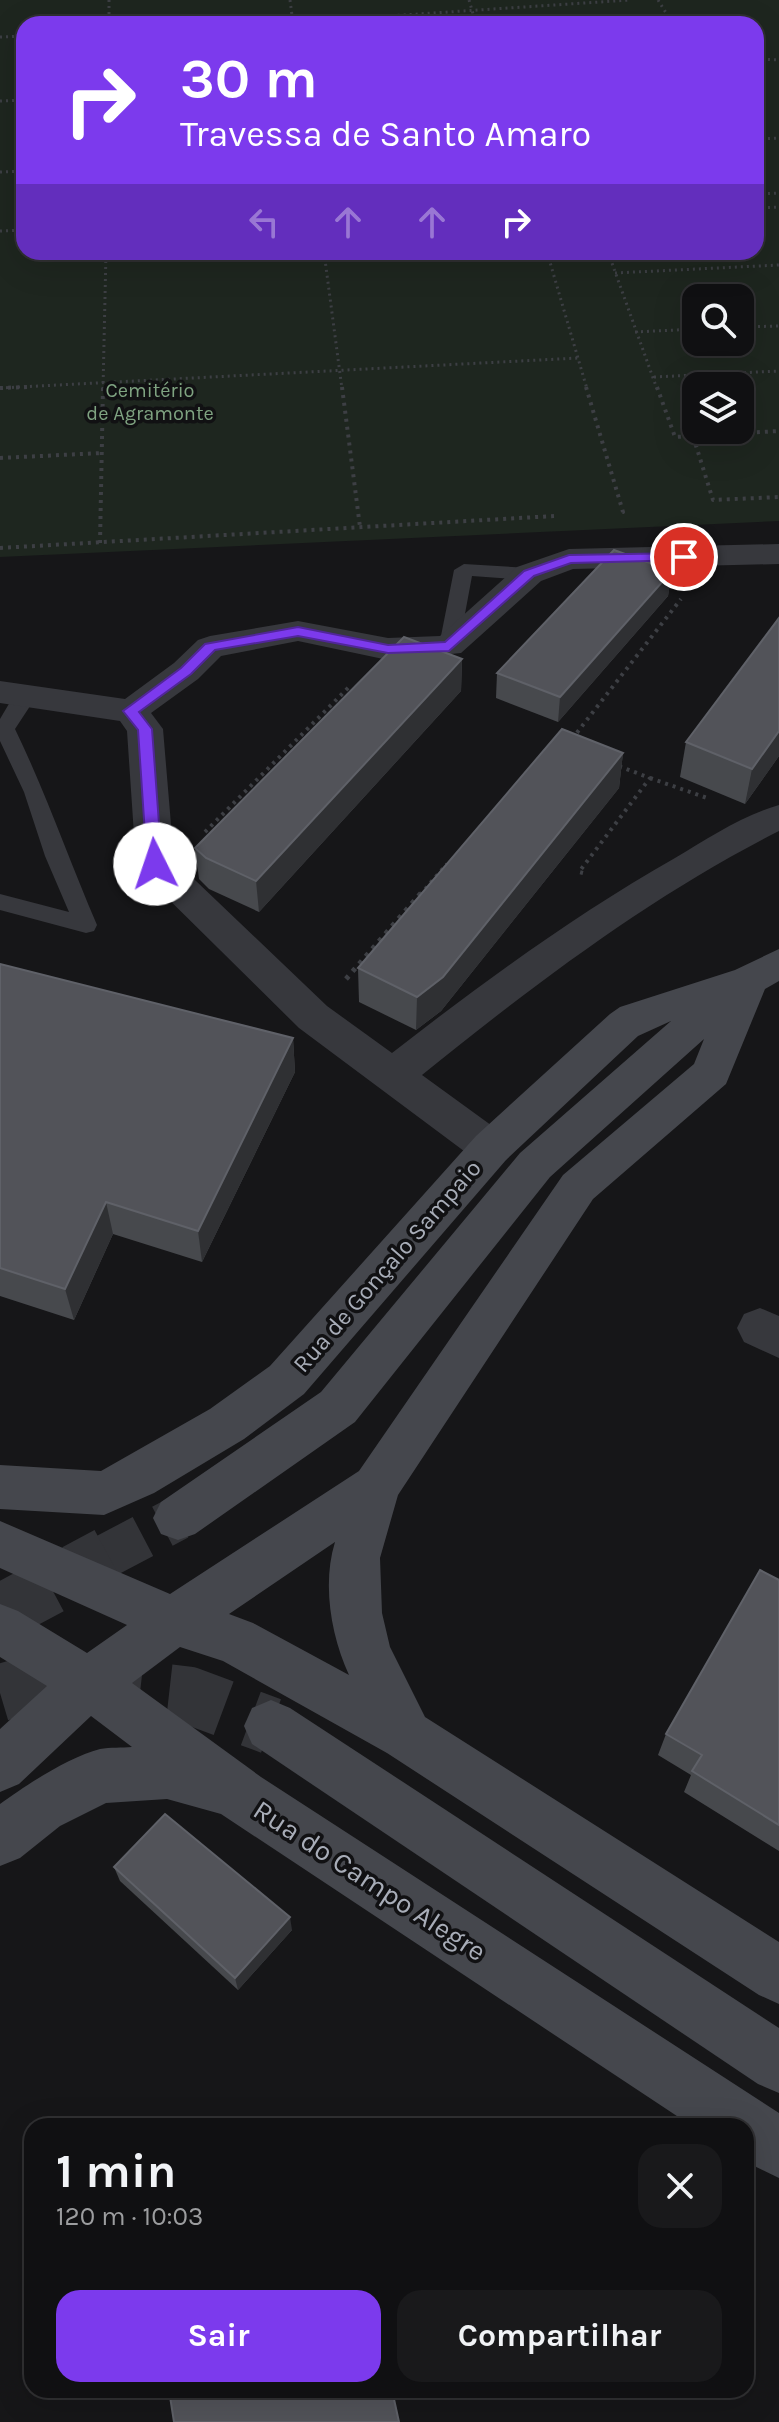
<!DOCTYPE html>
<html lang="pt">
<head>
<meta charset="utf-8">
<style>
	:root { --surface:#101012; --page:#19191b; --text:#f1f3f6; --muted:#9c9d9f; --line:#303032; --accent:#7c3aed }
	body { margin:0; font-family:Karla,sans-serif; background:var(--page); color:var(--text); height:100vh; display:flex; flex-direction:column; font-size:30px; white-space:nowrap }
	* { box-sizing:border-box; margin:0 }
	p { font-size:26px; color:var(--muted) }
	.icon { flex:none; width:44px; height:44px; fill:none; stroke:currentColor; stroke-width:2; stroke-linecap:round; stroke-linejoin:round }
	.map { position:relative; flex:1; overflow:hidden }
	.drawer { position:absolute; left:24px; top:2118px; width:730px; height:280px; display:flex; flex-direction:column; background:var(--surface); border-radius:24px; box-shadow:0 8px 32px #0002,0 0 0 2px var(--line) }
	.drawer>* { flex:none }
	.hud { position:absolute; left:16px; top:16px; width:748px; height:244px; border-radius:24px; box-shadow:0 8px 32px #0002,0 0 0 2px var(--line); background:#7c3aed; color:#fff; overflow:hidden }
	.buttons { position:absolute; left:682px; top:284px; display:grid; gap:16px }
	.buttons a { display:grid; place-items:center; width:72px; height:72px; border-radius:16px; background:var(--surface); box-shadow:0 8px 32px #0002,0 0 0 2px var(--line); font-size:40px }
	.pin { position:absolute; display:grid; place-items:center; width:68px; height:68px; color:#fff; margin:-34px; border:4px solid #fff; border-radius:50%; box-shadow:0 2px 8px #0007 }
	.me { position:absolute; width:88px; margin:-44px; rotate:356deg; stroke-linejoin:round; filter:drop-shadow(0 0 6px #0008) }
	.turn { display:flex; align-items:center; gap:28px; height:168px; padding:0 32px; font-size:36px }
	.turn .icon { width:104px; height:104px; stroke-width:2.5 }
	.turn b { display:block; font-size:56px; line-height:68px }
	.lanes { display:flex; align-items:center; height:76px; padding:0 32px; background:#0003; justify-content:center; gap:40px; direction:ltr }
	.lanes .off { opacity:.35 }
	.round { display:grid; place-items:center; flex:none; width:84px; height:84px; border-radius:24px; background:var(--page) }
	.headline { display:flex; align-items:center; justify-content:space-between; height:136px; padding:0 32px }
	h1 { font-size:48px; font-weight:700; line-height:60px }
	.cta { display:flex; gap:16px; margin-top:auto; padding:16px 32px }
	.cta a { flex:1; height:92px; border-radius:24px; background:var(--accent); color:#fff; font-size:32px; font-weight:700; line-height:92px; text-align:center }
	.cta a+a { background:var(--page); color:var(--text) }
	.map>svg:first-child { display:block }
</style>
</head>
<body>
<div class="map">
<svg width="779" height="2422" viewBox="0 0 779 2422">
	<rect width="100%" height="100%" fill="#161618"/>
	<path fill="#1e261f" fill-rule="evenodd" d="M0,0H779V521L0,557ZM24,24H756V252H24ZM696,298H740V342H696ZM696,386H740V430H696Z"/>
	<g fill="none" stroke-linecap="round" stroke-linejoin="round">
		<path stroke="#333438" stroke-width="44" stroke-dasharray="44 22" stroke-linecap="butt" d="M104,1557L178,1518"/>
		<g stroke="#333438" stroke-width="57" stroke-dasharray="57 29" stroke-linecap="butt">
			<path d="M0,1613L108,1555"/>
			<path d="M0,1693L47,1679L188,1695L271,1726"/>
		</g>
		<g stroke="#3d3f44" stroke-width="3" stroke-dasharray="2 4" stroke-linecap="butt">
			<path d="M109,0V24"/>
			<path d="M290,0L293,23"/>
			<path d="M469,0L476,24"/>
			<path d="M658,0L673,24"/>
			<path d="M266,24L630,0"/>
			<path d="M0,37L24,36"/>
			<path d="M756,59L779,60"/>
			<path d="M0,101L24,100"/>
			<path d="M756,139L779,138"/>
			<path d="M0,172L24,171"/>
			<path d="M756,182L762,194"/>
			<path d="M756,194L779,193"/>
			<path d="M756,208L779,207"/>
			<path d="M0,231L24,230"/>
			<path d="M324,252L342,389"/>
			<path d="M547,252L587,389"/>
			<path d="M608,252L657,389"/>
			<path d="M615,273L779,265"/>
			<path d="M740,327L779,326"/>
			<path d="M635,332L696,329"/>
			<path d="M654,377L779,371"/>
			<path d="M0,388L578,358"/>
			<path d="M103,389L106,252"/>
		</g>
		<g stroke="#3d3f44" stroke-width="4" stroke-dasharray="3 5" stroke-linecap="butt">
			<path d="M342,387L360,527"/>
			<path d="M586,387L623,512H620"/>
			<path d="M657,387L675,437L693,436L713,500L779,497"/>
			<path d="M0,388L28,387"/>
			<path d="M693,436L779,431"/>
			<path d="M0,458L102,453"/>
			<path d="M100,543L103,387"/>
			<path d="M0,548L554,516"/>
			<path d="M572,739L681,599"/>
			<path d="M650,778L710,799"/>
			<path d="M205,832L350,686"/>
			<path d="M583,873L579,872L650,778L616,765"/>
			<path d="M420,895L447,864"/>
		</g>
		<path stroke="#3d3f44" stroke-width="5" stroke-dasharray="4 6" stroke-linecap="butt" d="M346,979L421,893"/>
		<g fill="#37383d" fill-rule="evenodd">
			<path d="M464,564L529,568L539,574L529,580L472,576L459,646L449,652L439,646L454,570Z"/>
			<path d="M26,690L36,697L15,729C46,793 69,860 97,925L94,931L86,933L0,910V894L69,912L45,856L24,792L0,741V719L10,702L19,692Z"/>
		</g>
		<g fill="#37383d" fill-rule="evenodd">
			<path d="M779,544V564L573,569L541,581L461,653L388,660L298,641L221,656L198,679L151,713L163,729L174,860L327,1006L392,1053C483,982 575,915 675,858C709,838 741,816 779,805V831C652,895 532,986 422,1075L506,1136L512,1148L506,1160L491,1165L476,1160L299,1028L142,873L136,864L127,731L120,721L0,703V681L125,699L174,663L198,640L210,636L298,621L388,638L440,636L517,567L569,549Z"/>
			<path d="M760,1308L779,1316V1358L744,1342L737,1328L744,1314Z"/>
		</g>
		<g fill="#45474d" fill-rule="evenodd">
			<path d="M779,949V981L765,989L726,1084L593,1199L398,1495L380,1558L382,1613L390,1647L425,1717L779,1942V2004L759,1995L387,1753L223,1661L180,1647L132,1683L261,1777L779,2113V2178L746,2162V2126H692L221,1814L167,1799L106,1803L60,1826L20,1858L0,1866V1804C26,1785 69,1757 100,1749C110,1747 122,1748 132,1747L91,1716L19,1784L0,1792V1729L47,1686L0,1657V1604L18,1611L87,1653L127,1625L0,1568V1521L170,1594L359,1471L563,1175L694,1064L704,1039L550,1177L355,1422L195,1534L178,1540L161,1534L153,1518L161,1502L321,1392L520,1153L671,1021L638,1036L506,1160L304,1394L244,1439L154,1493L104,1515L0,1509V1465L101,1471L210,1409L270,1366L476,1136L610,1014L620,1007L735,970ZM335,1542C322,1584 331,1636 349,1675L253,1623L229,1614Z"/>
			<path d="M271,1700L290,1708L779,2028V2093L758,2084L252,1744L244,1726L252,1708Z"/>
		</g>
	</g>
	<g fill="#47494d">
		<path d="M672,571L668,596L558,722L496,698L497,673Z"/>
		<path d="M462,659L461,691L259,912L209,889L199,879L195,848Z"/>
		<path d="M686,742L779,756L745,804L680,777Z"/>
		<path d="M623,753L619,788L441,1011L416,1030L359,1002L358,968Z"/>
		<path d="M0,964L293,1038L295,1072L202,1262L113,1234L74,1320L0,1296Z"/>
		<path d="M779,1580V1851L684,1792L691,1775L658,1755L666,1734Z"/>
		<path d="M114,1867L292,1930L238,1990L120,1881Z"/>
	</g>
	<g fill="#2f3033">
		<path d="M672,571L668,596L558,722L560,697Z"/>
		<path d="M462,659L461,691L259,912L256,881Z"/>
		<path d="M779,731V756L745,804L752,769Z"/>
		<path d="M623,753L619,788L441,1011L416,1030L417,997Z"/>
		<path d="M293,1038L295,1072L202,1262L198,1231Z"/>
		<path d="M106,1202L113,1234L74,1320L65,1289Z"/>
		<path d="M290,1917L292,1930L238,1990L235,1978Z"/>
	</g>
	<g fill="#525359" stroke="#5f6168" stroke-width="2">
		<path d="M614,550L672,571L560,697L497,673Z"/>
		<path d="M779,618V731L752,769L686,742Z"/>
		<path d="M404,637L462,659L256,881L206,858L195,848Z"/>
		<path d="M562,729L623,753L443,977L417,997L358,968Z"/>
		<path d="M0,964L293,1038L198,1231L106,1202L65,1289L0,1268Z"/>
		<path d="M760,1570L779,1580V1825L692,1771L702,1755L666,1734Z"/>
		<path d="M165,1814L290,1917L235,1978L114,1867Z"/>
		<path d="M169,2390H392L399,2422H174Z"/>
	</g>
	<path fill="#7c3aed" stroke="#51269a" stroke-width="2" d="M684,553L688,554V560L571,563L534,576L449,651L388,653L298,636L215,650L191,674L139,712L152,729L162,864L155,869L147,864L138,730L123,711L181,668L205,644L298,627L388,645L445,642L524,571L569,555Z"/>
	<g text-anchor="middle" stroke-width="7" stroke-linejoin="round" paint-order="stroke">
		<g font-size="20" fill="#7fa381" stroke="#111113">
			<text x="150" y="397">Cemitério<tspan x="150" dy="23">de Agramonte</tspan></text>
		</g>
		<g font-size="24" fill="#a8adb8" stroke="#111113">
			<text transform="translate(387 1266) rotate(-49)" y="8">Rua de Gonçalo Sampaio</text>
		</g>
		<g font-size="28" fill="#a8adb8" stroke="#111113">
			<text transform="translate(370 1880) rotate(33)" y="10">Rua do Campo Alegre</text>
		</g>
	</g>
</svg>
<div class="buttons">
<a><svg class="icon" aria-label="search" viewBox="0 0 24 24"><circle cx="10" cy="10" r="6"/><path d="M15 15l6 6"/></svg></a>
<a><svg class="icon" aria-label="layers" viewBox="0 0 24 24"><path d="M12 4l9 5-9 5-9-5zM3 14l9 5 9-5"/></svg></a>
</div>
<div class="pin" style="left:684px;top:557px;background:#d93025"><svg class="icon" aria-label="arrive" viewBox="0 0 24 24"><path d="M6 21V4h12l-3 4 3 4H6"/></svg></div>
<svg class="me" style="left:155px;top:864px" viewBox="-20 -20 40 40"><circle r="19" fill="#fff"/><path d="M0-13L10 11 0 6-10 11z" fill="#7c3aed"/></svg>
<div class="hud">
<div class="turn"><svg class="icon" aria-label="right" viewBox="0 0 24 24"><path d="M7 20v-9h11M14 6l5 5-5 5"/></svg><div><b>30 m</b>Travessa de Santo Amaro</div></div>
<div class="lanes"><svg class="icon off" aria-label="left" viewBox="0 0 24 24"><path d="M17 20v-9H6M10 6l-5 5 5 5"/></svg><svg class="icon off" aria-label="ahead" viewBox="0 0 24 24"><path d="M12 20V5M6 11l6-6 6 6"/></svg><svg class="icon off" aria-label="ahead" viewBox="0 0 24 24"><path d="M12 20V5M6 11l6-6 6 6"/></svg><svg class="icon" aria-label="right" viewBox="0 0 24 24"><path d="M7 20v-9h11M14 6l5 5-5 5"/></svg></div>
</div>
<section class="drawer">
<div class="headline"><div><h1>1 min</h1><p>120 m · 10:03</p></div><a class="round"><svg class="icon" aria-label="close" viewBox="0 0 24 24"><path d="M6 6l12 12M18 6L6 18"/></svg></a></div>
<div class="cta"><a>Sair</a><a>Compartilhar</a></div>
</section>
</div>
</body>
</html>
